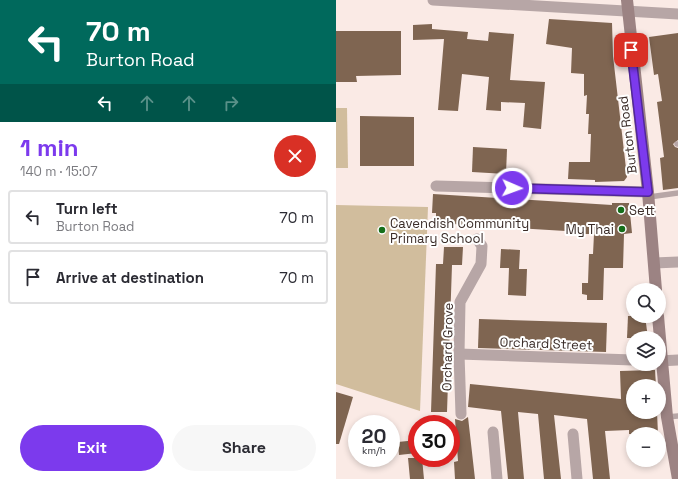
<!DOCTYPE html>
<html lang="en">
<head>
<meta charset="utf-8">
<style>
	:root { --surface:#fff; --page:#f7f7f7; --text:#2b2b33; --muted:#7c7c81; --line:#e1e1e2; --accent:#7c3aed }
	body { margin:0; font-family:"Space Grotesk",sans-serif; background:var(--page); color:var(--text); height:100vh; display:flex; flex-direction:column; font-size:15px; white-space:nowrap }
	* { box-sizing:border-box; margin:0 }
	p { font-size:13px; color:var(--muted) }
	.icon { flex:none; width:22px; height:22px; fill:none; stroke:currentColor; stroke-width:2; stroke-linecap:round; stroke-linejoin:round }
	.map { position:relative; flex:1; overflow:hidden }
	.drawer { display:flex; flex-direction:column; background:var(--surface); width:336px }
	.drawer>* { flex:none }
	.banner { background:#00695c; color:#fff; overflow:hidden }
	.controls { position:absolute; left:290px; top:283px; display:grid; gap:8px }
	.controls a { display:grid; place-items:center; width:40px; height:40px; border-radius:50%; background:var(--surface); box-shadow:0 2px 6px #0003; font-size:20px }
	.speed { position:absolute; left:12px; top:415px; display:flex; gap:8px; font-size:20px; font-weight:700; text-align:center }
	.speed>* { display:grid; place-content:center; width:52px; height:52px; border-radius:50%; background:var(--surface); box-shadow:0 2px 6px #0003; line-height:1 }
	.speed small { font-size:10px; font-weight:400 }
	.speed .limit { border:6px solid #d22; background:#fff; color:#111 }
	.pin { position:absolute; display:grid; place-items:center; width:34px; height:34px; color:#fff; margin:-17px; border-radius:8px; box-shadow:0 2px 6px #0006 }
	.me { position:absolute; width:44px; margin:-22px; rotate:92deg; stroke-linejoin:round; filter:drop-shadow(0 0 3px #0008) }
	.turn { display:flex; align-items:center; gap:14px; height:84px; padding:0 20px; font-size:18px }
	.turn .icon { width:52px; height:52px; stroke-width:2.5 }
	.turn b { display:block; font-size:28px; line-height:34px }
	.lanes { display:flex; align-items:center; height:38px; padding:0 20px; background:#0003; justify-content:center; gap:20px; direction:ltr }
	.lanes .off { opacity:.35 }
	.round { display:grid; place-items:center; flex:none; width:42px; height:42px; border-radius:21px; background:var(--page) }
	.summary { display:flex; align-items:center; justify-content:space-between; height:68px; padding:0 20px }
	h1 { font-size:24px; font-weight:700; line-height:30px; color:var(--accent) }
	.button { display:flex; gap:8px; margin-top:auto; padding:8px 20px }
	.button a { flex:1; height:46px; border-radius:24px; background:var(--accent); color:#fff; font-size:16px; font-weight:700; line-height:46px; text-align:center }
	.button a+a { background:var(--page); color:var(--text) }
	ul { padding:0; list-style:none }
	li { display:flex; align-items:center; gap:12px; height:54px; margin:0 8px 6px; padding:0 12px; border:2px solid var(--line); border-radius:4px }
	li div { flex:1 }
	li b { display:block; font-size:15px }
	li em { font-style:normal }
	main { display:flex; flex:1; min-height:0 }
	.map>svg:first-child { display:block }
</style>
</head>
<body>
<main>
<section class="drawer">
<div class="banner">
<div class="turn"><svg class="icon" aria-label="left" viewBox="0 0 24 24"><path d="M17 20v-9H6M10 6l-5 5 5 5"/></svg><div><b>70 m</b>Burton Road</div></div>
<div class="lanes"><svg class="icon" aria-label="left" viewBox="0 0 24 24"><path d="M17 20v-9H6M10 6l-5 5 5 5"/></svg><svg class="icon off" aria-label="ahead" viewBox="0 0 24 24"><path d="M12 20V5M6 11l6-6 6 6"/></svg><svg class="icon off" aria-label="ahead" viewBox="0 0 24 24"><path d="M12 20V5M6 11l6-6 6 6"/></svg><svg class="icon off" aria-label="right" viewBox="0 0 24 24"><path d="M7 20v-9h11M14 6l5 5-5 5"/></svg></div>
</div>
<div class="summary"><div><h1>1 min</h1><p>140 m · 15:07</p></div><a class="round" style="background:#d93025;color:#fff"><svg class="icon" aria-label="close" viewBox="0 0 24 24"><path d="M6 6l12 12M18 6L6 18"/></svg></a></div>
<ul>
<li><svg class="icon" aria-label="left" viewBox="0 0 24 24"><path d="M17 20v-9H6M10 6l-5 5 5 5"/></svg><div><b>Turn left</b><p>Burton Road</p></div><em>70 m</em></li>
<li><svg class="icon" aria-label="arrive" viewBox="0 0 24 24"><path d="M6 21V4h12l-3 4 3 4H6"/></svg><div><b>Arrive at destination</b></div><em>70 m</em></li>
</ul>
<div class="button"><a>Exit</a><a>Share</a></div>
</section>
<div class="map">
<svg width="342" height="479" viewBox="0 0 342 479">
	<rect width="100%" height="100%" fill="#faeae5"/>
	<g fill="#d1bd9d">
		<path d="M0,108H11L12,168H0Z"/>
		<path d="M0,205L92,207L84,411L0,384Z"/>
	</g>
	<g fill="#7f6551">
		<path d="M213,19L276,23L277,56L291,177L288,181L259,182V180L232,179L233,162H254L255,134H252L253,114H250L251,95L248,96V74L235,73L236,48L210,44Z"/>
		<path d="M96,24V29L132,32L131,39L152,41L153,32L178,34L174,80L209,82L205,129L187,127L189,103L165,102V111L150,110L153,77L126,74L122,111L102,110L108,39L77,40V25Z"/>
		<path d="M0,31H65V75L20,76L21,82H0Z"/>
		<path d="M342,33V140L337,144L339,147L342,148V188L327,190L324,158L328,157L321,102L326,101L322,74L318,75L313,37Z"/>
		<path d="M24,116L78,117V166H24Z"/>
		<path d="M137,147L171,149L170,174L136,172Z"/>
		<path d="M97,194L276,205V203H293L296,233L288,234L287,268H268L267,300H251V295L246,294V283H252L253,254H257L258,234H246V232L100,223V213H96Z"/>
		<path d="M108,247H127L126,265H116L111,412H95L100,264H107Z"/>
		<path d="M165,249L184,250L183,269H191L190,296L172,295L173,268H164Z"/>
		<path d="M292,316H309L312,338H291Z"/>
		<path d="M143,319L271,323L270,352L142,348Z"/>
		<path d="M319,370L320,386H297V412H321L322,434H293V430L269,431L274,479H257L251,419L218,415L225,479H208L202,414L182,412L188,479H172L165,411L132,407L134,384L285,399L284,371Z"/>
		<path d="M0,392L17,397L3,444H0Z"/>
		<path d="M132,417L139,479H119L118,462L122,461L119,419L126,421Z"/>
		<path d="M81,440V453L63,455L62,442Z"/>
		<path d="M72,458H86L88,479H74Z"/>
	</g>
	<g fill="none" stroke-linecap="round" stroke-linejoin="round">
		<g stroke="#b7a6a6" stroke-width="5.5">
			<path d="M341,144H342"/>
			<path d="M313,197L342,193"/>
			<path d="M331,417L342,416"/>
		</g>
		<g stroke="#b7a6a6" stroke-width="11">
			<path d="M97,0L342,14"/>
			<path d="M100,186L312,192"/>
			<path d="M318,263L342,262"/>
			<path d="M123,354L297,360"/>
			<path d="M323,361L342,360"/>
			<path d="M125,414L123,354L124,302L145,264L146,246L141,239"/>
			<path d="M157,432L161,479"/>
			<path d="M237,434L241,479"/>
		</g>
		<g stroke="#9c8383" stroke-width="12">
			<path d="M291,0L312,192L320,290"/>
			<path d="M322,316L331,417L342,479"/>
		</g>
	</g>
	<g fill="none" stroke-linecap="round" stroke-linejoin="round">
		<defs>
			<path id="route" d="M176,188L312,192L295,50"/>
		</defs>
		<use href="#route" stroke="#51269a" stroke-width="10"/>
		<use href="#route" stroke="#7c3aed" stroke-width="7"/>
	</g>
	<g fill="#156e19" stroke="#fff" stroke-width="1.5">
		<circle cx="285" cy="210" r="4"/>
		<circle cx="286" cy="229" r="4"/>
		<circle cx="46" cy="230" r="4"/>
	</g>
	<g text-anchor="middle" stroke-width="4" stroke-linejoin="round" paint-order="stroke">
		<g font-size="13" fill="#3a2c28" stroke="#fff">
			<text transform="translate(291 135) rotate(-97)" y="5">Burton Road</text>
			<text transform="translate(210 343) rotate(2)" y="5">Orchard Street</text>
			<text transform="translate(111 347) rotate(-89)" y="5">Orchard Grove</text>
		</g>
		<g font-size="13" fill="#3a2c28" stroke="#fff" text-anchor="start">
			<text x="293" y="215">Sett</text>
			<text x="54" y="228">Cavendish Community<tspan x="54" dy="15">Primary School</tspan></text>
			<text x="278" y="234" text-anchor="end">My Thai</text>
		</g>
	</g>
</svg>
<div class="controls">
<a><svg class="icon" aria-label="search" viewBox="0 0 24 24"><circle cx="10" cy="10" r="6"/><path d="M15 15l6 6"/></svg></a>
<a><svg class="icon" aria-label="layers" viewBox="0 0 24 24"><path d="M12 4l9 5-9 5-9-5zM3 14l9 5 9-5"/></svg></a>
<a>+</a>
<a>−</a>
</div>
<div class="speed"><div>20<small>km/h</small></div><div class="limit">30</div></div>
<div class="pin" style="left:295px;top:50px;background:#d93025"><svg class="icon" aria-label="arrive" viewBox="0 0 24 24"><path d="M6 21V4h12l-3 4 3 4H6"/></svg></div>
<svg class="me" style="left:176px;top:188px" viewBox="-20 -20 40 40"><circle r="17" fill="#7c3aed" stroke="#fff" stroke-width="3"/><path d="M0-11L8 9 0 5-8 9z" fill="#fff"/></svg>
</div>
</main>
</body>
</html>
